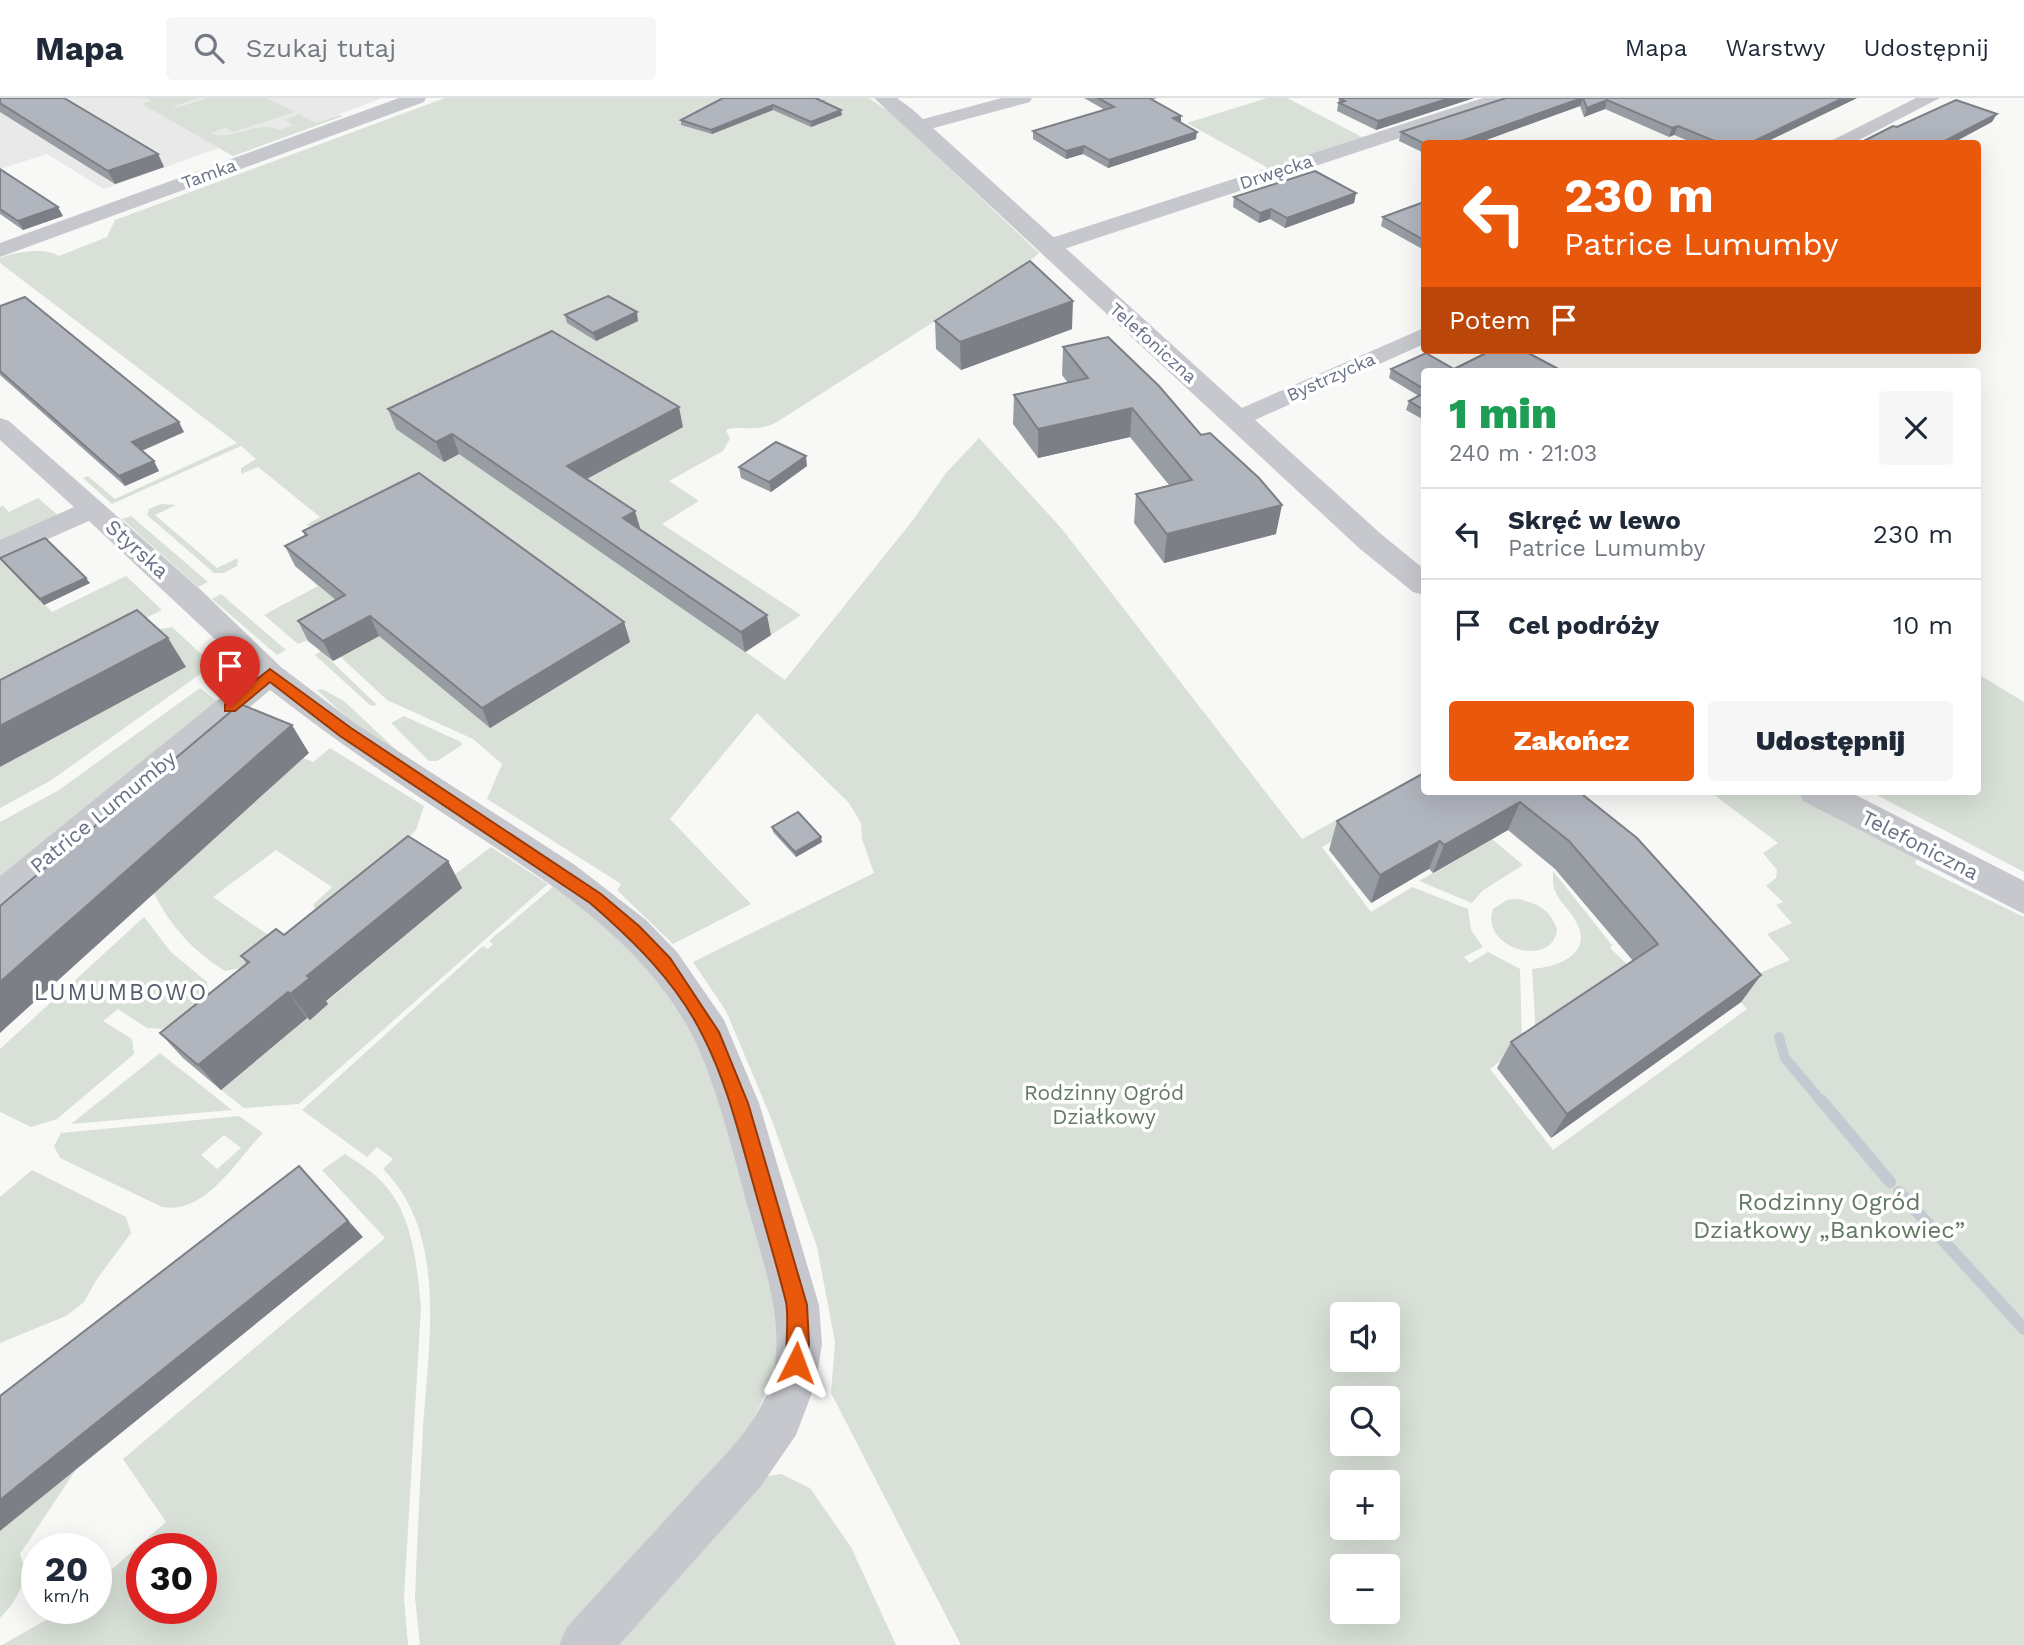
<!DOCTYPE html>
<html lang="pl">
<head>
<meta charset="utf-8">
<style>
	:root { --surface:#fff; --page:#f6f6f7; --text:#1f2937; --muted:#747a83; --line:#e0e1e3; --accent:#ea580c }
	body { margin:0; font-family:"Work Sans",sans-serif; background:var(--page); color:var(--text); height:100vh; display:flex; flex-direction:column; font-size:26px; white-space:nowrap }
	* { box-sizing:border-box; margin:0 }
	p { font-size:23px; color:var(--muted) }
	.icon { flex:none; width:38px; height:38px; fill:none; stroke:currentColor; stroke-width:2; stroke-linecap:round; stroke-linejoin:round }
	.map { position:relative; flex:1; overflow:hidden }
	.sheet { position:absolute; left:1421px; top:270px; width:560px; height:427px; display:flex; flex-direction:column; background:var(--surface); border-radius:7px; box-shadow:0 7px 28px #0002 }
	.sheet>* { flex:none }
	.hud { position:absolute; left:1421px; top:42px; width:560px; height:214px; border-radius:7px; box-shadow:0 7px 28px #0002; background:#ea580c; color:#fff; overflow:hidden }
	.controls { position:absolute; left:1330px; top:1204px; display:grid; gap:14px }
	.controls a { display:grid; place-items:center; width:70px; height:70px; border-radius:7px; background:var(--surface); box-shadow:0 7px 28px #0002; font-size:35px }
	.speed { position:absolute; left:21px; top:1435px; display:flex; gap:14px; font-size:35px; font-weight:700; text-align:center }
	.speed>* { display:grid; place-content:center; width:91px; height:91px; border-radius:50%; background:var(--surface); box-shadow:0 7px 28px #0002; line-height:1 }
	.speed small { font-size:18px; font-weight:400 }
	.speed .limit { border:10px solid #d22; background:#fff; color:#111 }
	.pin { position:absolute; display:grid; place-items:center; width:60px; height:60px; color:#fff; margin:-72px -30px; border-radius:50% 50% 50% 0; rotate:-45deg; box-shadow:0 0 7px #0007 }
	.pin .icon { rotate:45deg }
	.me { position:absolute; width:77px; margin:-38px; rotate:3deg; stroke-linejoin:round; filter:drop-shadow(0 0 5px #0008) }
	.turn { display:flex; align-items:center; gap:24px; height:147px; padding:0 28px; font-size:32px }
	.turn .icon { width:91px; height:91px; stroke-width:2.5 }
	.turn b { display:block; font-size:49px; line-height:60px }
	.then { display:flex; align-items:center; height:66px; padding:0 28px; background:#0003; gap:14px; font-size:26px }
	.round { display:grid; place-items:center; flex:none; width:74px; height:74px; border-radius:7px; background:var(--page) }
	.headline { display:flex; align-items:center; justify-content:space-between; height:119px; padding:0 28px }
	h1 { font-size:42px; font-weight:800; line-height:52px; color:#1e9e55 }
	.primary-button { display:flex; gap:14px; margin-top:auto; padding:14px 28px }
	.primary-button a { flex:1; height:80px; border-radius:7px; background:var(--accent); color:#fff; font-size:28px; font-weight:800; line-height:80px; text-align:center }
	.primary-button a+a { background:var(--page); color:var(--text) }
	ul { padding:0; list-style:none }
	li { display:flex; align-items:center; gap:21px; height:91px; padding:0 28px; border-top:2px solid var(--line) }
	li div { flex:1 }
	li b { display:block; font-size:26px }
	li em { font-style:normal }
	header { display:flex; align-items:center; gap:42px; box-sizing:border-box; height:98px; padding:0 35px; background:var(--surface); border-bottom:2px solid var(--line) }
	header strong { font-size:33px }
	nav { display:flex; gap:38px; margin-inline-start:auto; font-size:24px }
	.search { width:490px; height:63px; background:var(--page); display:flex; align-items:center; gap:18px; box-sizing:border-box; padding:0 24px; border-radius:7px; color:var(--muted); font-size:26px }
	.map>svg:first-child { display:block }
</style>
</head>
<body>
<header>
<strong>Mapa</strong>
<div class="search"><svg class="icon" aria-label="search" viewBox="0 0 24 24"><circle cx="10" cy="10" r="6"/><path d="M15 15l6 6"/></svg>Szukaj tutaj</div>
<nav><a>Mapa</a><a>Warstwy</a><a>Udostępnij</a></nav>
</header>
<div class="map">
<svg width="2024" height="1547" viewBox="0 0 2024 1547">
	<rect width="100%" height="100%" fill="#f8f9f6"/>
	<path fill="#e9e9e9" d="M0,0H147L152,3L161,0H382L232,57L219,50L104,91L47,56L0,71Z"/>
	<g fill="#d8e0d7" fill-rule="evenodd">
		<path d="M147,0H199L174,8L176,10L207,0H267L295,14L233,34L225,30L211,35C235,44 256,21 280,32L293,27L285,22L299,16L316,25L339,17L343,18L233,58L142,6L151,3Z"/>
		<path d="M445,0H869L891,15L1039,155L1032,161L777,324C755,336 737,326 726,332L730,341L723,353L669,383L699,403L662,426L801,517L746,554L785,582L913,422L946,375L979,340L1062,431L1302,741L1424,674V691L1322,749L1371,814L1412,789L1468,811L1471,832L1483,849L1464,859L1470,865L1488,854L1520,871L1522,947L1490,971L1553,1052L1747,911L1721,881L1751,879L1790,862L1767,836L1792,825L1776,807L1783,804L1766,788L1776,780L1777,772L1763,755L1778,745L1709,693H1794L1918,756L1915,766L2024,819V1547H961L831,1295L835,1244L817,1149L771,1020L726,913L693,864L874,775L862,741L861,725L849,705L757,615L670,721L751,806L673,846L617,792L621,786L487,701L502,666L473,641L387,602L318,538L298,546L264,517L318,488L295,468L315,429L306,427L320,419L258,369L241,376V370L256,361L241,348L112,406L83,380L88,378L115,401L237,345L0,165V160C15,154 44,149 59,158L107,139L115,122ZM1342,1216H1388V1262H1342ZM1342,1300H1388V1346H1342ZM1342,1384H1388V1430H1342ZM1342,1468H1388V1514H1342Z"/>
		<path d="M1267,0H1287L1362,39L1268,70L1187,25Z"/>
		<path d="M38,400L60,419L0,446V409L3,408L9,414Z"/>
		<path d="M161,406L176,407L155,417L217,470L238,460L237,468L224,475H214L147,417L149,411Z"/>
		<path d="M131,418L208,484L198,489L122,421Z"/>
		<path d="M0,460L52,514L126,478L162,512L0,593Z"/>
		<path d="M221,496L286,552L277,557L212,501Z"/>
		<path d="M172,529L213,567L50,683L0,710V669L185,569L147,533Z"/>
		<path d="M321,553L377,607L371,608L315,557Z"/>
		<path d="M1978,576L2024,604V774L1869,693H1978Z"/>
		<path d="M200,590L218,604L0,780V724L59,692Z"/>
		<path d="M322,591L344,603L406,661L355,627L317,592Z"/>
		<path d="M404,618L461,644L462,647L437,663H429L391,625Z"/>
		<path d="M330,650L424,708L416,732L406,742L317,813L313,807L332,789L276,752L213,799L271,839L245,869L225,873C194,854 170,828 154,795L303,660L313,664Z"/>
		<path d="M1492,741L1523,767L1482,793L1472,805L1419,783Z"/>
		<path d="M491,749L548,786L299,1006L244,1010L221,992L307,920L310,921L326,904L461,790L449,781Z"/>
		<path d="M1553,773L1612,847L1610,850L1631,870L1536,938L1532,871C1559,869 1595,855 1575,822C1570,812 1560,805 1556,795C1552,788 1553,781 1553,773Z"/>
		<path d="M553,789C600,823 642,858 674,906C716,969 732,1047 753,1119C763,1155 779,1193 779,1232C778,1270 765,1304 744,1336L560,1547H420L415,1500C417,1444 420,1387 423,1331C428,1247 449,1137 383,1071L393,1061L377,1049L367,1059L302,1012L483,848L488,851L493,846L489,843Z"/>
		<path d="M1517,801C1536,804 1551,812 1557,831C1553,872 1479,850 1493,811L1507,802Z"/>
		<path d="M144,819L171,854L207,884L209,896L163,931L147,930L118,911L103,923L132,941L134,956L57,1021L31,1029L0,1014V951Z"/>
		<path d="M160,955L232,1012L71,1026Z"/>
		<path d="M239,1018L263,1035C236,1062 206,1117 162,1109L60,1060L54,1048L61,1035ZM224,1037L241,1050L217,1071L201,1057Z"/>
		<path d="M345,1056C358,1065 374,1074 384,1086C413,1118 417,1167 421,1209L404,1500L408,1547H2L67,1510H96V1485L166,1424L123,1361L385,1140L322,1072ZM142,1451H201V1510H142Z"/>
		<path d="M32,1072L126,1119L131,1135L97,1181L84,1204L66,1218L0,1245V1099Z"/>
		<path d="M77,1370L20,1456C30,1481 18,1502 0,1520V1433Z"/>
		<path d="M781,1376L810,1390L851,1449L896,1547H612L767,1378Z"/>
	</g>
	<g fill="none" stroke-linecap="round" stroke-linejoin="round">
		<path stroke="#c4cad1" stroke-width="10" d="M1779,939L1785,960L1822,1004"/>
		<g stroke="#c4cad1" stroke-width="12">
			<path d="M1821,1002L1890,1084"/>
			<path d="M1899,1094L2024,1231"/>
		</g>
		<g fill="#c6c8cd" fill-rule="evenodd">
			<path d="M399,0H426L424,4L0,159V145Z"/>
			<path d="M1002,0H1032L1030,4L919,34L909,28L912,24Z"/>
			<path d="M1483,0H1511L1509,4L1058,153H1042L1039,148L1042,143Z"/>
			<path d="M1916,0H1940L1851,46H1825Z"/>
			<path d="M1424,230V246L1246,326H1228L1224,321L1228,316Z"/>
			<path d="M0,320L9,323L202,493L281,569L356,626L575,767L646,822L677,854L724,922L759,1005L819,1207L822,1246L816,1284L796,1337L761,1388L619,1547H559L567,1529C607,1485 648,1441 688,1397C713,1369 745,1340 762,1306C793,1246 767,1179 751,1120C734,1061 721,999 695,943C645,841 543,781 452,721C390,680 329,638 270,592L61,769L13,807L0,811V778L251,575L89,423L0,462V442L74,409L0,342Z"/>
		</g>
		<g fill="#c6c8cd" fill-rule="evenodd">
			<path d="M874,0H897L912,11L1381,436L1424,471V497L1413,494L1359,450Z"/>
			<path d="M1798,693H1848L2024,783V816L1803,703Z"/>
		</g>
	</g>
	<g fill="#989ca3">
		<path d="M0,0L158,56L164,69L115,86L0,14Z"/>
		<path d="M723,0L827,2L823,3L842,17L811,29L773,12L712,36L681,27V22Z"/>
		<path d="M1084,0H1157L1152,2L1181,25L1196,41L1108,70L1083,56L1066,61L1033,41V33L1105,12Z"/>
		<path d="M1339,0H1474L1376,32L1337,13Z"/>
		<path d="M1506,0H1857L1762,46H1696L1674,37L1669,39L1605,11L1584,19L1580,8L1475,46H1424V55L1399,43L1401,34Z"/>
		<path d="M0,71L63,118L23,132L0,116Z"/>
		<path d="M1356,95L1354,105L1285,130L1270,121L1259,125L1233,109L1234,99Z"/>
		<path d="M1424,104V152L1381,128L1383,119Z"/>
		<path d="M0,208L184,334L142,353L159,373L125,388L0,277Z"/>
		<path d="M565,217L638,223L596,243L567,225Z"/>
		<path d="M935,223L1072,231L961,272L936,251Z"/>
		<path d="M1063,249L1276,436L1164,465L1134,425L1136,396L1169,387L1130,339L1038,360L1013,326L1014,297L1068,285L1062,277Z"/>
		<path d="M1391,271L1562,273H1424V322L1406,312L1409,303L1419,298L1389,280Z"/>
		<path d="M388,311L683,329L587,381L640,432L771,537L745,554L459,356L444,364L396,331Z"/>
		<path d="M807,368L771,394L741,380L739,369Z"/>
		<path d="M303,433L624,524L630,544L490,630L379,538L333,563L308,543L298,523L336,502L295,468L285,448L305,438Z"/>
		<path d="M0,461L90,485L44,507Z"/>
		<path d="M1578,693L1761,877L1741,904L1551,1040L1497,970L1511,944L1633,863L1555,771L1508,732L1433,775L1429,771L1371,805L1329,752L1337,723Z"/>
		<path d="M772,729L822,744L796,759L773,734Z"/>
		<path d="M448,763L462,790L326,903L328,906L310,922L307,920L221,992L183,960L160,935L247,866L241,858L284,837Z"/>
	</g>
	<g fill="#7c7f85">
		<path d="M1450,0H1474L1376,32L1378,23Z"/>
		<path d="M1583,0L1580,8L1475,46H1453Z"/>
		<path d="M1843,0H1857L1762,46H1748Z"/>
		<path d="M1607,2L1605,11L1584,19L1587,10Z"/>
		<path d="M773,7V12L712,36L711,32Z"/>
		<path d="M841,12L842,17L811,29V24Z"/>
		<path d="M1997,16L1992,24L1951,46H1939Z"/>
		<path d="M1181,18V26L1173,20Z"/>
		<path d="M1678,28L1674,37L1669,39L1672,30Z"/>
		<path d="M1197,34L1196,41L1108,70L1109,62Z"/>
		<path d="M1084,48L1083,56L1066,61V53Z"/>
		<path d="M158,56L164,69L115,86L108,73Z"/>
		<path d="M1356,95L1354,105L1285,130L1287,120Z"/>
		<path d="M58,109L63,118L23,132L18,123Z"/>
		<path d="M1271,111L1270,121L1259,125L1260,115Z"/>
		<path d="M1073,203L1072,231L961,272L960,244Z"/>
		<path d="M637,214L638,223L596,243L593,235Z"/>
		<path d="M679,309L683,329L573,388L567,368Z"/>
		<path d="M1132,310L1130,339L1038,360V331Z"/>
		<path d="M179,324L184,334L138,354L132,344Z"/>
		<path d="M452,336L459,356L444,364L436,344Z"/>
		<path d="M806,358L807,368L771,394L769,384Z"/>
		<path d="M154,363L159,373L125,388L119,378Z"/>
		<path d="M1282,407L1276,436L1164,465L1167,436Z"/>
		<path d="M635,413L641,433L623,420Z"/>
		<path d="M86,480L90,485L44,507L40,501Z"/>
		<path d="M767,517L771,537L745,554L741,534Z"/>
		<path d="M370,518L379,538L333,563L323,543Z"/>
		<path d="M624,524L630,544L490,630L482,610Z"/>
		<path d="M168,540L186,569L0,669V628Z"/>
		<path d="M292,627L309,655L0,935V884Z"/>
		<path d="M1520,704L1508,732L1433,775L1444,747Z"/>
		<path d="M821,739L822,744L796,759L795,754Z"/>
		<path d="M1440,743L1429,771L1371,805L1380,777Z"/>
		<path d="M448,763L462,790L326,903L328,906L310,922L290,896L307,878Z"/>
		<path d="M1761,877L1741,904L1551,1040L1567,1016Z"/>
		<path d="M288,894L307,920L221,992L198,967Z"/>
		<path d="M299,1068L363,1139L0,1433V1402Z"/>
	</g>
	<g fill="#b1b5be" stroke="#7c7f85" stroke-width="2">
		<path d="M0,0H64L158,56L108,73L0,5Z"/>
		<path d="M723,0H819L817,1L841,12L811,24L773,7L711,32L681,22Z"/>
		<path d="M1098,0H1149L1181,18L1173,20L1197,34L1109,62L1084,48L1066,53L1033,33L1114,9Z"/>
		<path d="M1339,0H1450L1378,23L1339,5L1345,3Z"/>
		<path d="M1506,0H1582L1453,46H1425L1401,34Z"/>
		<path d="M1583,0H1843L1748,46H1722L1678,28L1672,30L1607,2L1587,10Z"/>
		<path d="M1956,2L1997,16L1939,46H1858L1893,28L1897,29Z"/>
		<path d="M0,71L58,109L18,123L0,111Z"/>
		<path d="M1315,73L1356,95L1287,120L1271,111L1260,115L1234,99Z"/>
		<path d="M1424,104V142L1383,119Z"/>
		<path d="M1030,163L1073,203L960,244L935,223Z"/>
		<path d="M608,198L637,214L593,235L565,217Z"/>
		<path d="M25,199L179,324L132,344L154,363L119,378L0,273V208Z"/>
		<path d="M552,233L679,309L567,368L635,413L623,420L767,517L741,534L452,336L436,344L388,311Z"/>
		<path d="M1108,239L1159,288L1201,337L1210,335L1259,380L1282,407L1167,436L1136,396L1192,382L1132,310L1038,331L1014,297L1088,280L1063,249Z"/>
		<path d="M1492,252H1523L1562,273H1424V291L1391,271L1426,255L1454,271Z"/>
		<path d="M1424,295V312L1409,303Z"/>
		<path d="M776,344L806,358L769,384L739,369Z"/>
		<path d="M419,375L624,524L482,610L370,518L323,543L298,523L345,497L285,448L307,437L303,433Z"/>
		<path d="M45,440L86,480L40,501L0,460Z"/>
		<path d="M137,512L168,540L0,628V582Z"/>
		<path d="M240,606L292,627L0,884V808Z"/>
		<path d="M1424,675V693H1578L1637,740L1761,877L1567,1016L1511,944L1658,846L1569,743L1520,704L1444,747L1440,743L1380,777L1337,723Z"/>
		<path d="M798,714L821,739L795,754L772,729Z"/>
		<path d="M408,738L448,763L307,878L310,880L290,896L288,894L198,967L160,935L249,864L241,858L276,831L284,837Z"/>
		<path d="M299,1068L348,1123L0,1402V1298Z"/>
	</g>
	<path fill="#ea580c" stroke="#983908" stroke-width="2" d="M270,571L351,630L601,796L639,828L670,860L719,934L748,1005L807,1207L809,1246L804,1273L796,1276L789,1273C783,1258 790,1224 786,1204C776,1164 764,1125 753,1085C739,1036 727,985 703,938C677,885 634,843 590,805L340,638L270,584L235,613H225V606Z"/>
	<g text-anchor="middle" stroke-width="7" stroke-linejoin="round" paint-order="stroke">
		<g font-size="18" fill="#687187" stroke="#fff">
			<text transform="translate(1276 74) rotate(-18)" y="6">Drwęcka</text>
			<text transform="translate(209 76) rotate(-20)" y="6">Tamka</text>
			<text transform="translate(1153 245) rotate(42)" y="6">Telefoniczna</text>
			<text transform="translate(1331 279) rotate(-24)" y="6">Bystrzycka</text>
		</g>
		<g font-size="21" fill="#687187" stroke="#fff">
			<text transform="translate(137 451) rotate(42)" y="7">Styrska</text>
			<text transform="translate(103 714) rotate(-39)" y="7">Patrice Lumumby</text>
			<text transform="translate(1920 747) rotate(27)" y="7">Telefoniczna</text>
		</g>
		<g font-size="21" fill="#637964" stroke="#fff">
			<text x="1104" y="1002">Rodzinny Ogród<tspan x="1104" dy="24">Działkowy</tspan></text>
		</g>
		<g font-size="23" letter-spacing="2" fill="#565c6c" stroke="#fff">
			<text x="121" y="902">LUMUMBOWO</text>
		</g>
		<g font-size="24" fill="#637964" stroke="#fff">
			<text x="1829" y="1112">Rodzinny Ogród<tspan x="1829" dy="28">Działkowy „Bankowiec”</tspan></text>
		</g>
	</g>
</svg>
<div class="controls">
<a><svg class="icon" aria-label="sound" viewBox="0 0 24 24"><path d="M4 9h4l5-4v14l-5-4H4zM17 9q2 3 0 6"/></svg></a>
<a><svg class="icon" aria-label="search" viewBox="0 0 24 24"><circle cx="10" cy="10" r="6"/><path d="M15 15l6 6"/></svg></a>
<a>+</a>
<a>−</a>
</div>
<div class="speed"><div>20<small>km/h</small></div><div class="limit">30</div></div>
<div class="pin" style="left:230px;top:610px;background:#d93025"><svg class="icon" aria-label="arrive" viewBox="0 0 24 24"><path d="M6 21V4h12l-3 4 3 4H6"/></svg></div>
<svg class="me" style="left:796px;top:1265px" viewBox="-20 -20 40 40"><path d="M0-17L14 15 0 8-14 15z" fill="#ea580c" stroke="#fff" stroke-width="4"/></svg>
<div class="hud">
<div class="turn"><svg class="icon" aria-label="left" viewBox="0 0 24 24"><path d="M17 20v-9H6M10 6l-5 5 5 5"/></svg><div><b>230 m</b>Patrice Lumumby</div></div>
<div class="then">Potem<svg class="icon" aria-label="arrive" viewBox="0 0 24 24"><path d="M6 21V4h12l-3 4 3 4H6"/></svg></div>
</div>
<section class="sheet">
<div class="headline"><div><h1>1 min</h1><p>240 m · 21:03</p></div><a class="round"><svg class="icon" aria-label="close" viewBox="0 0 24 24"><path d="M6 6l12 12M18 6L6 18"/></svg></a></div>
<ul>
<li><svg class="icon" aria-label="left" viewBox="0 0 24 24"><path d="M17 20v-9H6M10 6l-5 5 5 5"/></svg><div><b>Skręć w lewo</b><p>Patrice Lumumby</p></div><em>230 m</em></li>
<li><svg class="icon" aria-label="arrive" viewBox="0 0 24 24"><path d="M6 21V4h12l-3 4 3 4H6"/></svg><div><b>Cel podróży</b></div><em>10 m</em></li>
</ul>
<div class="primary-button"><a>Zakończ</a><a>Udostępnij</a></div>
</section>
</div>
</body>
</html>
